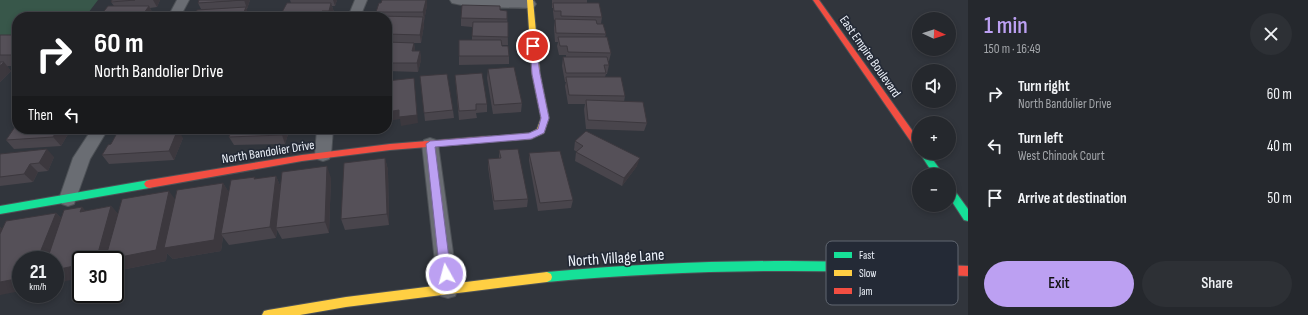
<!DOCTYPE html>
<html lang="en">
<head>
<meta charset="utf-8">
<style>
	:root { --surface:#25282d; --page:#2d3035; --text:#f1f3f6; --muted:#a3a6aa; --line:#424449; --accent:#bca0f2 }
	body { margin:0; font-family:"Sofia Sans Condensed",sans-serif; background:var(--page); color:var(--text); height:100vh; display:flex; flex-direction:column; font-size:15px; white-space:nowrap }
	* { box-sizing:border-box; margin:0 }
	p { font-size:13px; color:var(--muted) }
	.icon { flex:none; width:22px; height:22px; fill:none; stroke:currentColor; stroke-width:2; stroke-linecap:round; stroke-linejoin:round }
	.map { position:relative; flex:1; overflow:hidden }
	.details { display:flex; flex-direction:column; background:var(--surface); width:340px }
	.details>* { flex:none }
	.top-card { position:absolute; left:12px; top:12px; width:380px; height:122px; border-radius:16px; box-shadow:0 2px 6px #0003,0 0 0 1px var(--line); background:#202124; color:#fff; overflow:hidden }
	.needle { width:26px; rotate:93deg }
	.controls { position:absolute; left:912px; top:12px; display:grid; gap:8px }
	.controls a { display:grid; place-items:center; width:44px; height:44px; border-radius:50%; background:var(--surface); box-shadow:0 2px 6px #0003,0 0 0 1px var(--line); font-size:20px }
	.speed { position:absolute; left:12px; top:251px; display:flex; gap:8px; font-size:20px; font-weight:700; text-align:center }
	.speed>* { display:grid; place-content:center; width:52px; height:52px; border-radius:50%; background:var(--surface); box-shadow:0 2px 6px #0003,0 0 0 1px var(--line); line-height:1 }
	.speed small { font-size:10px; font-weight:400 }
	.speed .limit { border:2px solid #111; border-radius:6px; background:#fff; color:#111 }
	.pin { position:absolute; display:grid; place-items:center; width:34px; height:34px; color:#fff; margin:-17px; border:2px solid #fff; border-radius:50%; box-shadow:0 1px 4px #0007 }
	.me { position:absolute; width:44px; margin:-22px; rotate:353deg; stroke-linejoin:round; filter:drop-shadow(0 0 3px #0008) }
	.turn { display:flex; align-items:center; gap:14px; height:84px; padding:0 16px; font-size:18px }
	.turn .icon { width:52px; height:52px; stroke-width:2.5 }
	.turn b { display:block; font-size:28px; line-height:34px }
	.then { display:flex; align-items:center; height:38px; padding:0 16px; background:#0003; gap:8px; font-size:15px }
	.round { display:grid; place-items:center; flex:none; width:42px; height:42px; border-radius:21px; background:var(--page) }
	.head { display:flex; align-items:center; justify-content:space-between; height:68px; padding:0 16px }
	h1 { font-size:24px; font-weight:600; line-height:30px; color:var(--accent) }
	.primary-button { display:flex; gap:8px; margin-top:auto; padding:8px 16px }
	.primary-button a { flex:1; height:46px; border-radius:24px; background:var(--accent); color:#111; font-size:16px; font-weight:600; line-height:46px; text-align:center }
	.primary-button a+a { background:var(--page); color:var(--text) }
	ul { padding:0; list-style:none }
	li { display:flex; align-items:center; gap:12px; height:52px; padding:0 16px }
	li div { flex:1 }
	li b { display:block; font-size:15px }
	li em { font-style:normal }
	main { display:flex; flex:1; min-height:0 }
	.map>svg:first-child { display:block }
</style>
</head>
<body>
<main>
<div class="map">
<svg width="968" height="315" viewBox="0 0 968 315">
	<rect width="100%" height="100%" fill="#31353c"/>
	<path fill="#38574a" d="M0,0H98L85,17H17V42H0Z"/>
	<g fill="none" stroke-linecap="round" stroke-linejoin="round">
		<defs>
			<g id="street">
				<path d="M177,0H189L180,17H168Z"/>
				<path d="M355,0H367L360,17H348Z"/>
				<path d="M450,0H530L534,1L536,4L534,7L530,8C504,7 477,9 452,3Z"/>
				<path d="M92,129H108L90,159L74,204L68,206L62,204L59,199L73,158Z"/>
				<path d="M317,129H333L331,155L329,159L323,161L317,159L315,155Z"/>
				<path d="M430,138L436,140L438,144L458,289L455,296L448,298L441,296L438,289L422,144L424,140Z"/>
			</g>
			<g id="fast">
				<path d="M919,152L928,153L944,175H934Z"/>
				<path d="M149,180L152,181L154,184L152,187L149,188L0,214V206Z"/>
				<path d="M949,186L952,187L968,209V221L964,220L949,197Z"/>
				<path d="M788,261L869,262L873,264L874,267L873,270L869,272C761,269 654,272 547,282L543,280L542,277L543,274L547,272C627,265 708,261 788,261Z"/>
			</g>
			<g id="slow">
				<path d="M527,0H533L540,74L549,118L544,133L531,139L490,142L487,141L486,139L487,137L530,133L537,129L541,118L532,74Z"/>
				<path d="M547,272L551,274L552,277L551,280L547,282L346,307L300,315H262L264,311L268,310L346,297Z"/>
			</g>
			<g id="jam">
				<path d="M813,0H819L919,140V150L916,149Z"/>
				<path d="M490,136L494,139L490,142L390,150L302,161L149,188L146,187L144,184L146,181L149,180L302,155L390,144Z"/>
				<path d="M869,262L968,266V276L869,272L865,270L864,267L865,264Z"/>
			</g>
		</defs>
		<use href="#street" stroke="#4d5156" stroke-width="2"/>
		<use href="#fast" stroke="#4d5156" stroke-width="2"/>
		<use href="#slow" stroke="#4d5156" stroke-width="2"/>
		<use href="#jam" stroke="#4d5156" stroke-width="2"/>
		<use href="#street" fill="#6a6d73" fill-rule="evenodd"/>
		<use href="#fast" fill="#16e098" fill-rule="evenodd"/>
		<use href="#slow" fill="#ffcf43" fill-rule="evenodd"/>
		<use href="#jam" fill="#f24e42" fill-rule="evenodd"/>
	</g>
	<g fill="#49454c">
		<path d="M112,0H160L157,7L150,8L153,14L151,17H103L101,15L114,6L111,2Z"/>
		<path d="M250,0L247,9H246L249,16L201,9L198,3Z"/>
		<path d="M290,0H337L335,6H332L334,12L331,17H280V16L291,3Z"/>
		<path d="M552,0H587V3L602,17L601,24L606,34L605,37L611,53L609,61H608L609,65L607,74H606L605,77L625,96L624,102L647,123L644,131L586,129L584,109L585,104H568L565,86L566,82H565L562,66L563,57H566V55H559L557,46L558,42H555L554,28L555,20H554L553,11V8H552Z"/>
		<path d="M427,5L424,21V25L421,43H414L415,51H420L421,60L418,72L387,71V17H377L376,12Z"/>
		<path d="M500,10L507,11L508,45H501L502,46L509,56V64L459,65V56L472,40V27L461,26V18Z"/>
		<path d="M0,35H17V66H7L11,71L0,82Z"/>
		<path d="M488,69L522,103L521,112L493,114L487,78Z"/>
		<path d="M455,75L487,104V112L476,113L477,118L459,120Z"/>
		<path d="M420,76L453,110L454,118L425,121Z"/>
		<path d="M17,106V117L12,112Z"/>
		<path d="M17,129H71L61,146L14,149L6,140Z"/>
		<path d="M136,129H172L137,130Z"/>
		<path d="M232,129H297L296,134H288L285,144L234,145L229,137Z"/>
		<path d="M353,129H372L353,131Z"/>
		<path d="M183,138L174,160L109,164L102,155Z"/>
		<path d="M575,141L637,166L622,186L575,161L576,152H577L574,150Z"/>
		<path d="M499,150L528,199L527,207L494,210L488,167V159L499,158Z"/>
		<path d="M529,153L573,200L571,208L538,211L529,161Z"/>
		<path d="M0,154L54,157L48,171L38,172L33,182L0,186Z"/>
		<path d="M385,158L388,170L389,225L345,230L341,219Z"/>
		<path d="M276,176L281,188L331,178L329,233L282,239L277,230L276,238L229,245L223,237L221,251L173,259L167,253L166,261L116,271L115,270V260H81L56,283L55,260L0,295V227L2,229L56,213L61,218L82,207L85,211L111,206L118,214L175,199L223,183L229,193L256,179Z"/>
	</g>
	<g fill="#3c383e">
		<path d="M153,0H160L157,7Z"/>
		<path d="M244,0H250L247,9Z"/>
		<path d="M333,0H337L335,6Z"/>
		<path d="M426,0H427V5L424,21L423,12Z"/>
		<path d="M331,3L334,12L331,17H330L329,11Z"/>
		<path d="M149,6L153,14L151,17H141Z"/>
		<path d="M246,7L249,16L248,17H242Z"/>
		<path d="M322,11L324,17H320V16Z"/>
		<path d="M423,17L424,25L421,43L420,35Z"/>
		<path d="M414,43L415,51H412Z"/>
		<path d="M420,51L421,60L418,72L417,63Z"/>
		<path d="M4,62L11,71L0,82V66Z"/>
		<path d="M414,78L418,123L401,126L400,119L388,121L387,112L399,110Z"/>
		<path d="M58,129H71L61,146L53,137Z"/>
		<path d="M178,129L183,138L174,160L169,151Z"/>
		<path d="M284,129H286L288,134L285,144L282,135Z"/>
		<path d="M294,129H297L296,134Z"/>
		<path d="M47,149L54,157L48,171L39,163Z"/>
		<path d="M385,158L388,170L389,225L387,214Z"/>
		<path d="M640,158L637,166L622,186L624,178Z"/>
		<path d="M30,164L38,172L33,182L24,174Z"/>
		<path d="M327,166L331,178L329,233L325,222Z"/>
		<path d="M276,176L281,188L276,228L277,230L276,238L270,227Z"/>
		<path d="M223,183L230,194L221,234L223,237L221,251L173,259L167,253L166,261L116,271L115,270V260H81V278L56,283L55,282V270L76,257L111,206L121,217L169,191L177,202Z"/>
		<path d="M82,207L92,218L80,212Z"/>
		<path d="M56,213L67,224L54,260H37Z"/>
		<path d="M0,227L10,235L0,255Z"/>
		<path d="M21,278V291L0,295V282Z"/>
	</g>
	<g fill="#555058" stroke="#3c383e">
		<path d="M112,0H135L111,2Z"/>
		<path d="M199,0H244L198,3Z"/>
		<path d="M382,0H426L423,12H376L379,3H381Z"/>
		<path d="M287,3H331L329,11H322L320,16H280Z"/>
		<path d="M553,3H599L602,17L561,16V11H554Z"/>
		<path d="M462,5L500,6V10L507,11V19L461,18Z"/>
		<path d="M108,6H149L141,17H107L109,15H101Z"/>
		<path d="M246,7L242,17H194L197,10Z"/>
		<path d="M378,16L423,17L420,35L387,34V17H378Z"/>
		<path d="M555,19L596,20L597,24H603L606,34L556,33Z"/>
		<path d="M473,22H508V37L472,36Z"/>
		<path d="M0,35H17V54L16,55H0Z"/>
		<path d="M558,37H607L611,53L568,52L567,46H560Z"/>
		<path d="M459,40H501L502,46H508L509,56H459Z"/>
		<path d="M387,42L414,43L412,51H420L417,63H387Z"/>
		<path d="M563,57H607L609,65H604L606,73H566Z"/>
		<path d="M0,62H4L0,66Z"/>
		<path d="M514,67L522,103L494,105L488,69Z"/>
		<path d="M482,73L487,104H476V110L459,111L455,75Z"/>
		<path d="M447,74L453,110L424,113L420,76Z"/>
		<path d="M566,77H621L625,96L569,95Z"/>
		<path d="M414,78L417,115L399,117V110L387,112V81Z"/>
		<path d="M586,100L643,102L647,123L588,120Z"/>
		<path d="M17,106V112H12Z"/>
		<path d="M17,124V129H58L53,137L6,140Z"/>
		<path d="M178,129L169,151L102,155L108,145L111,144L117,133Z"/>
		<path d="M232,129H284L282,135L229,137Z"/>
		<path d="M586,131L640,158L624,178L576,152L583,146L575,141Z"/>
		<path d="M47,149L39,163L30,164L24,174L0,177V154Z"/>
		<path d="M518,149L528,199L494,201L488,159L501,158L499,150Z"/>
		<path d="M560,151L573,200L540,203L529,153Z"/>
		<path d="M385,158L387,214L341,219L344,163Z"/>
		<path d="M327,166L325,222L276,228L282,172Z"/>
		<path d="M276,176L270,227L221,234L231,180L255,177L254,179Z"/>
		<path d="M223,183L214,240L164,248L177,190Z"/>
		<path d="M169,191L156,250L105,260L122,199Z"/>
		<path d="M111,206L98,253L76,257L74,266L55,270V260H47L64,210L82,207L80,212Z"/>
		<path d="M56,213L37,260H21V278L0,282V234L6,221Z"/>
	</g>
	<path fill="#bca0f2" stroke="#7a689d" d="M530,44H533L536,46L540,74L549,118L544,133L531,139L435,147L451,274L450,278L446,279L442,278L440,274L426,144L430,141L529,133L538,129L541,118L532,74Z"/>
	<g text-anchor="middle" stroke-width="3.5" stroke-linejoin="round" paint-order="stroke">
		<g font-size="13" fill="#eff4fc" stroke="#242a36">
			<text transform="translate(871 56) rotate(55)" y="5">East Empire Boulevard</text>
			<text transform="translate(268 151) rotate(-9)" y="5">North Bandolier Drive</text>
		</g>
		<g font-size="16" fill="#eff4fc" stroke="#242a36">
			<text transform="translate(616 257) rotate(-4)" y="6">North Village Lane</text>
		</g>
	</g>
	<rect x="826" y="241" width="132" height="64" rx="6" fill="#242a36" stroke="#616771" stroke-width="1"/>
	<rect x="834" y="252" width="18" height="6" fill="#16e098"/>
	<rect x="834" y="270" width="18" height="6" fill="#ffcf43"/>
	<rect x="834" y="288" width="18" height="6" fill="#f24e42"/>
	<g font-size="11" fill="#eff4fc">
		<text x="859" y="259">Fast</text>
		<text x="859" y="277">Slow</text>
		<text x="859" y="295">Jam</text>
	</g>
</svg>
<div class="controls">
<a><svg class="needle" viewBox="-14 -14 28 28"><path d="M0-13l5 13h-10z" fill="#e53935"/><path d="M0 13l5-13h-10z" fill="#a3a6aa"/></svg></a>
<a><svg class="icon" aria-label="sound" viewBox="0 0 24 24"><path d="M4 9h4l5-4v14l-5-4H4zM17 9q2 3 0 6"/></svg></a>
<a>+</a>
<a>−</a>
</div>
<div class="speed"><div>21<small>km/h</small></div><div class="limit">30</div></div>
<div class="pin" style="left:533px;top:46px;background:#d93025"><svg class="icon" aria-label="arrive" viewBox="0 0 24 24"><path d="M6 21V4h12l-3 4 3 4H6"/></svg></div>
<svg class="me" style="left:446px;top:274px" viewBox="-20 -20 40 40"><circle r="17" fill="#bca0f2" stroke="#fff" stroke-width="3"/><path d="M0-11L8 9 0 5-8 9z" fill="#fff"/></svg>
<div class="top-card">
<div class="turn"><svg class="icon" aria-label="right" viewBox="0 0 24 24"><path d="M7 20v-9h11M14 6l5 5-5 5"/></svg><div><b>60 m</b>North Bandolier Drive</div></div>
<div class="then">Then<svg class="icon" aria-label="left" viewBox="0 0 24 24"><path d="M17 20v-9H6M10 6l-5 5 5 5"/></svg></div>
</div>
</div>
<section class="details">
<div class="head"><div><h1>1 min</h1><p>150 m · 16:49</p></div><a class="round"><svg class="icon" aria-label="close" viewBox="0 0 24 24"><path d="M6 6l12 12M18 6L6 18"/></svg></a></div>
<ul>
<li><svg class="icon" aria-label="right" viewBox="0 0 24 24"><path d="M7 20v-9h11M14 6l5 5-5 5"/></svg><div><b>Turn right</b><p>North Bandolier Drive</p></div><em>60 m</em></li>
<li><svg class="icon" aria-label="left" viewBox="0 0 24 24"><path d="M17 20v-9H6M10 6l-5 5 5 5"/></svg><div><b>Turn left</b><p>West Chinook Court</p></div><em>40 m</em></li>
<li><svg class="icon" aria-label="arrive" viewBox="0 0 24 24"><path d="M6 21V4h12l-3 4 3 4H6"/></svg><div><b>Arrive at destination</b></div><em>50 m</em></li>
</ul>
<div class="primary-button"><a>Exit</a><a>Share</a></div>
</section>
</main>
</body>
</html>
